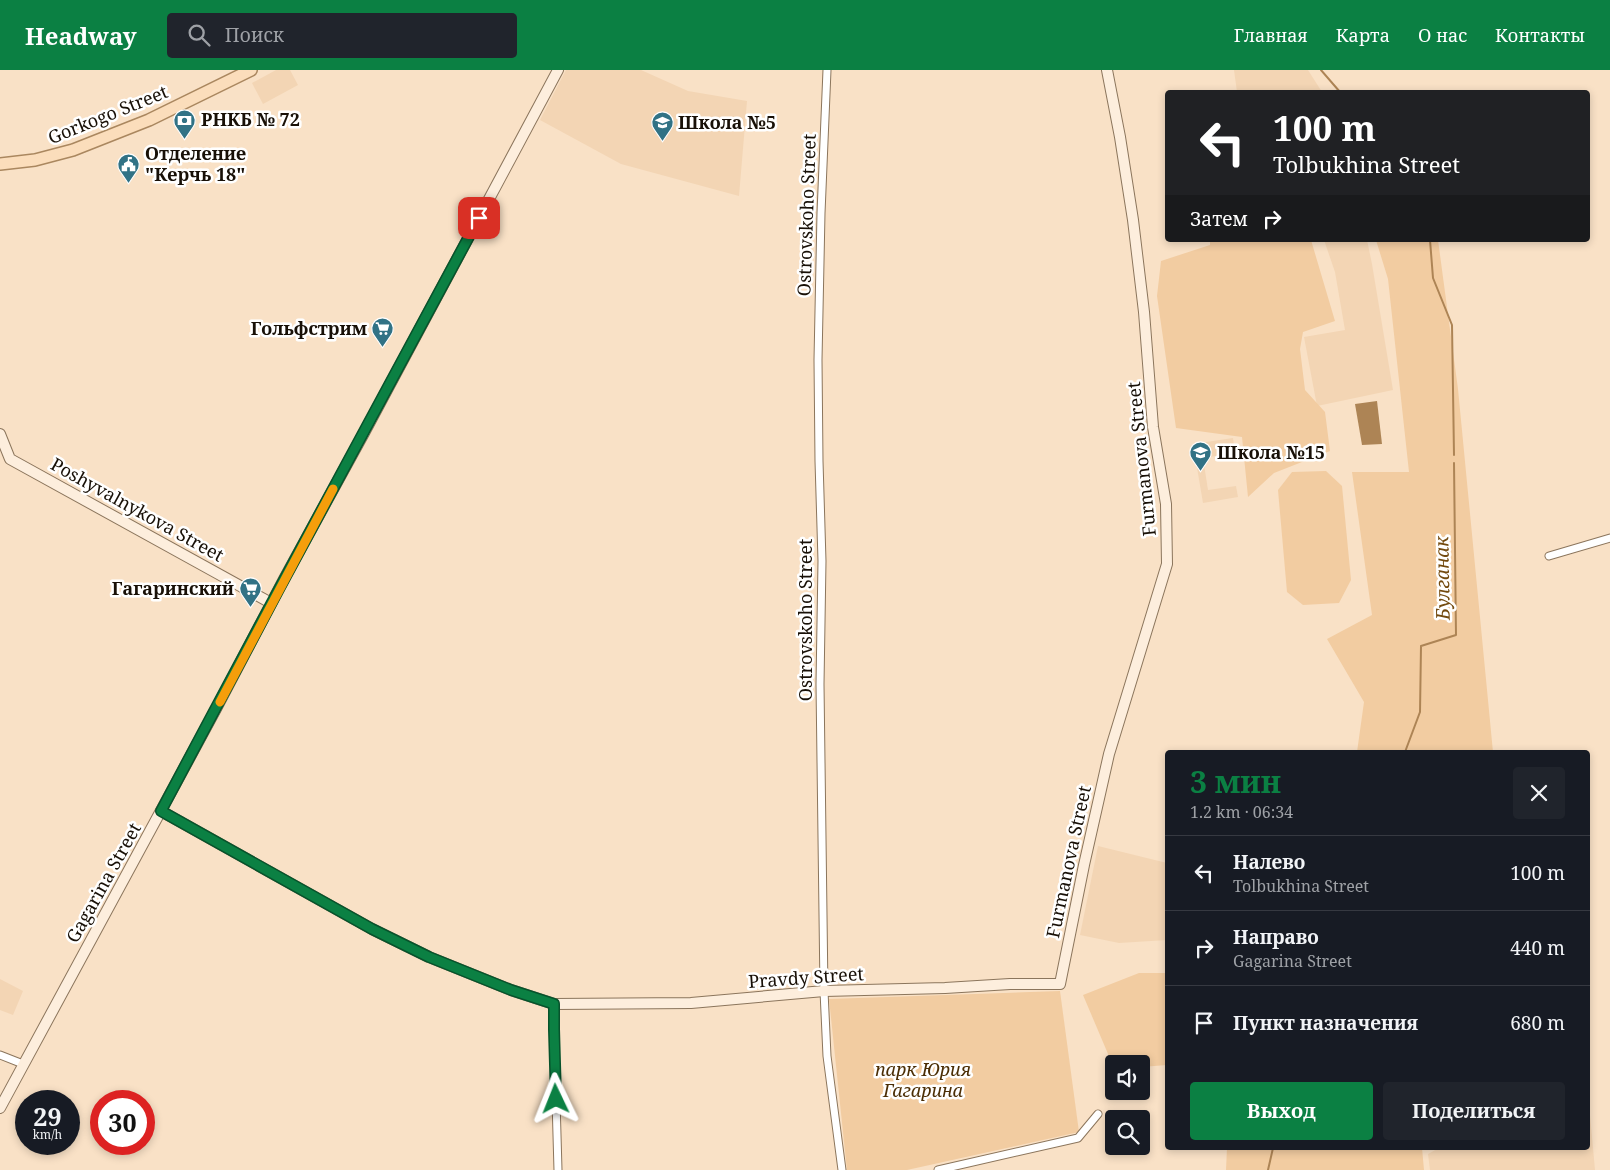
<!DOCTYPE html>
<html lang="ru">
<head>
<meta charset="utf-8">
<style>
	:root { --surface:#171b24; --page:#20242c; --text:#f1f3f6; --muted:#9ea1a6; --line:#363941; --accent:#0b8043 }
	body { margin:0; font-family:"Noto Serif",serif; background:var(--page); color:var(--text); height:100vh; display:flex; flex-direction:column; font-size:19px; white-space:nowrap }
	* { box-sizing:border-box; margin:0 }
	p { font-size:16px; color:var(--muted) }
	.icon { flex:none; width:28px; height:28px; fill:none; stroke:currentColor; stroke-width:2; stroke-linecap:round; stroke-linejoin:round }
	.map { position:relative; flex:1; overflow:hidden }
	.side { position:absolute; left:1165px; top:680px; width:425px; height:400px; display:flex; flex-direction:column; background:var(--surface); border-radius:5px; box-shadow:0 2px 8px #0003 }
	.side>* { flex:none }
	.guide { position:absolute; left:1165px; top:20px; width:425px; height:152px; border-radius:5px; box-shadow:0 2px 8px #0003; background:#202124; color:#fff; overflow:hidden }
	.tools { position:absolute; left:1105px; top:985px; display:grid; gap:10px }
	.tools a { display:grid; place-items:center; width:45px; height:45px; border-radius:5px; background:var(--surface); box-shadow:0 2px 8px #0003; font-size:25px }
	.speed { position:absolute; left:15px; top:1020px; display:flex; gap:10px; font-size:25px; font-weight:700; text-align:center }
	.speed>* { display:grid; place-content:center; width:65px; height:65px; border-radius:50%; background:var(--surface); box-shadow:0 2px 8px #0003; line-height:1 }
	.speed small { font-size:12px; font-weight:400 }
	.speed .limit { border:8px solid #d22; background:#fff; color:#111 }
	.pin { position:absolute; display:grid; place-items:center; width:42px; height:42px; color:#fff; margin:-21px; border-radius:10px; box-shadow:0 2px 8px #0006 }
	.me { position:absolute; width:55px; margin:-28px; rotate:358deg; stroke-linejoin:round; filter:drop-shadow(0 0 4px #0008) }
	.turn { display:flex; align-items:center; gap:18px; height:105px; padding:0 25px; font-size:22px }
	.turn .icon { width:65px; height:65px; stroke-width:2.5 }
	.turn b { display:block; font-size:35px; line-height:42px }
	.then { display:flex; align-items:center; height:48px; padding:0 25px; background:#0003; gap:10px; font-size:19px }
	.round { display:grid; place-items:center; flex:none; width:52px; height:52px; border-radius:5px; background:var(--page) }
	.headline { display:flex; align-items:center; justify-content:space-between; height:85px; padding:0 25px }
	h1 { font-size:30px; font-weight:700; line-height:38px; color:var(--accent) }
	.action { display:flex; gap:10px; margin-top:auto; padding:10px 25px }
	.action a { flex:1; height:58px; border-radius:5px; background:var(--accent); color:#fff; font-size:20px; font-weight:700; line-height:58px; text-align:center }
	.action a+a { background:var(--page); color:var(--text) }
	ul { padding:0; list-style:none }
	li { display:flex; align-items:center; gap:15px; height:75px; padding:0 25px; border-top:1px solid var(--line) }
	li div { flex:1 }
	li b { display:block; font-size:19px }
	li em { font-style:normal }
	header { display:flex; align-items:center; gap:30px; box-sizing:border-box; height:70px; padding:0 25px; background:var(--accent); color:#fff }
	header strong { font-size:24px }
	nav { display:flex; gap:28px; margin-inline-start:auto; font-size:18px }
	.search { width:350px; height:45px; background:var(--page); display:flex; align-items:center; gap:12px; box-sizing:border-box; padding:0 18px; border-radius:5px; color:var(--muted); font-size:19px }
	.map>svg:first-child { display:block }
</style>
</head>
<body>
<header>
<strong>Headway</strong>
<div class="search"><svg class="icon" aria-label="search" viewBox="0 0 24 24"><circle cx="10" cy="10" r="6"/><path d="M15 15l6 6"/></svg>Поиск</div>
<nav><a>Главная</a><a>Карта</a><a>О нас</a><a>Контакты</a></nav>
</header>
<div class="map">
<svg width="1610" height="1100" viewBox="0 0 1610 1100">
	<rect width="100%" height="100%" fill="#f9e1c6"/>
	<g fill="#f3d5b4">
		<path d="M276,0H290L298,15L263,34L252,13Z"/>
		<path d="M566,0H641L688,21L747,31L739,126L621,94L540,50Z"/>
		<path d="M1234,0H1308L1322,22H1237Z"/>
		<path d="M1324,170H1367L1372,194L1393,320L1317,336L1304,267L1345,260L1335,202Z"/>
		<path d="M1233,368L1235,383L1203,388L1208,420L1236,416L1238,427L1203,433L1193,374Z"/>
		<path d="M1098,776L1167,793V870L1119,873L1080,865Z"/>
		<path d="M0,909L23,921L13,945L0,940Z"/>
		<path d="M1588,1023L1595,1100H1430L1428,1084L1439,1078H1588Z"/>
	</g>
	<g fill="#f2cca1">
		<path d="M1210,170H1311L1335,251L1303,262L1300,279L1305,320L1325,342L1330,381L1274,403L1248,427L1242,367L1176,358L1157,226L1161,191L1210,175Z"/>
		<path d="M1376,170H1438L1458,319L1493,682H1357L1364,632L1327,569L1372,545L1352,402H1409L1388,209Z"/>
		<path d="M1326,401L1342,416L1351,510L1339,533L1303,535L1287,522L1278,420L1292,402Z"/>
		<path d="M1139,903H1167V995L1141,997V994H1114V998L1083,925Z"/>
		<path d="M1060,921L1079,1062L907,1100H847L829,929Z"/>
		<path d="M1227,1078H1422L1424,1100H1226Z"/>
	</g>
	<path fill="#ad8455" d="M1377,331L1382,374L1362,375L1355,334Z"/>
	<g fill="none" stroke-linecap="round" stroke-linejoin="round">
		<g stroke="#ad8455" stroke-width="2">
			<path d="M1321,0L1340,22"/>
			<path d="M1430,170L1433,208L1452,255L1454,385"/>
			<path d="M1405,682L1420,642L1421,576L1456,565L1454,393"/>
			<path d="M1268,1100L1273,1078"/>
		</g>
		<defs>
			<g id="minor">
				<path d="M827,0L821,143L818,290L819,391L822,491L820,614L824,921L827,986L842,1100"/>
				<path d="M1549,486L1610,468"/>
				<path d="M554,934V959L558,1100"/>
				<path d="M0,985L23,994"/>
				<path d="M938,1100L1078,1068L1098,1044"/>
			</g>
			<g id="secondary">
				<path d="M0,364L10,389L271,533"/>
				<path d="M161,741L372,859L429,887L511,920L554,934L691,933L824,921L945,918L1010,914H1060L1084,795L1109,684L1167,494L1166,434L1153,357L1144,242L1133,150L1120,67L1107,0"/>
				<path d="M0,1038L216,639L284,509L364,363L558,0"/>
			</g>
			<path id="primary" d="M0,94L35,90L73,80L149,50L251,0"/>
		</defs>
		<use href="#minor" stroke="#8b755c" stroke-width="9"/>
		<use href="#secondary" stroke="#8b755c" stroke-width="12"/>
		<use href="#primary" stroke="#aa875f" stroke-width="14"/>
		<use href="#minor" stroke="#fff" stroke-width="7"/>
		<use href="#secondary" stroke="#fdeedd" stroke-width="10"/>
		<use href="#primary" stroke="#fbddbb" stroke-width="11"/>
	</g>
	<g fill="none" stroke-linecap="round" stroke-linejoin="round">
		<defs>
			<path id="route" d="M479,148L278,521L161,741L372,859L429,887L511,920L554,934V959L556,1029"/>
		</defs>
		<use href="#route" stroke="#07532c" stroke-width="12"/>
		<use href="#route" stroke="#0b8043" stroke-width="9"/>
		<path stroke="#f59e0b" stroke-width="9" d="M220,632L333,419"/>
	</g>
	<defs>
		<symbol id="bank-pin" viewBox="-11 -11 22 30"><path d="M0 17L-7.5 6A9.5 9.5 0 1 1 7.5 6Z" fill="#317285" stroke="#fff"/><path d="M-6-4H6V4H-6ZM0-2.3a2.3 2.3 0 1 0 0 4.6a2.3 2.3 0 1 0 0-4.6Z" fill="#fff"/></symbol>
		<symbol id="school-pin" viewBox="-11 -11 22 30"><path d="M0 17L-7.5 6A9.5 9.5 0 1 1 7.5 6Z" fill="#317285" stroke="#fff"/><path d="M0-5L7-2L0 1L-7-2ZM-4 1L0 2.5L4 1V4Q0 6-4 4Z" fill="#fff"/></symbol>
		<symbol id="civic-pin" viewBox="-11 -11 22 30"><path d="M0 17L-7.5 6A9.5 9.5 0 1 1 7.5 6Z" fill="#317285" stroke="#fff"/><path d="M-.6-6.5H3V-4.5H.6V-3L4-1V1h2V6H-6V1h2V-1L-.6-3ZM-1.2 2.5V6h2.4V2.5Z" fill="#fff"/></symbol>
		<symbol id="supermarket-pin" viewBox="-11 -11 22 30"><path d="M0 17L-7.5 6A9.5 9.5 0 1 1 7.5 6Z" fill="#317285" stroke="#fff"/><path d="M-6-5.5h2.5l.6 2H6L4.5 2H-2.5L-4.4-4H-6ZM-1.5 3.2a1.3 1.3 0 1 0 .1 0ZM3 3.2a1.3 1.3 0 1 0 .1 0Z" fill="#fff"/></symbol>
	</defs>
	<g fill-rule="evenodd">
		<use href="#bank-pin" x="172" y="38" width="25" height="34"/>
		<use href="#school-pin" x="650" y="40" width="25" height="34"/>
		<use href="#civic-pin" x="116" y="82" width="25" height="34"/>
		<use href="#supermarket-pin" x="370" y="246" width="25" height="34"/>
		<use href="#school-pin" x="1188" y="370" width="25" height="34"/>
		<use href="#supermarket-pin" x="238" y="506" width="25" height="34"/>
	</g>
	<g text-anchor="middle" stroke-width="5" stroke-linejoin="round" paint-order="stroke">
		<g font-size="18" fill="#181007" stroke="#fff">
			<text transform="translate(108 45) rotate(-22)" y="6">Gorkogo Street</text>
			<text transform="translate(807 145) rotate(-88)" y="6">Ostrovskoho Street</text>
			<text transform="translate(1142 389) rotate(-96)" y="6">Furmanova Street</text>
			<text transform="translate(137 440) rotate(29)" y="6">Poshyvalnykova Street</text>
			<text transform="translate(806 550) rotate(-90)" y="6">Ostrovskoho Street</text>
			<text transform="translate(1069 792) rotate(-78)" y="6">Furmanova Street</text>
			<text transform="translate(104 813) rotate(-61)" y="6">Gagarina Street</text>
			<text transform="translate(806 908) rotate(-4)" y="6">Pravdy Street</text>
		</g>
		<g font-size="18" font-weight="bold" fill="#181007" stroke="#fff" text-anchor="start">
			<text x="201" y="56">РНКБ № 72</text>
			<text x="678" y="59">Школа №5</text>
			<text x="145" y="90">Отделение<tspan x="145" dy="21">"Керчь 18"</tspan></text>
			<text x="367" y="265" text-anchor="end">Гольфстрим</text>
			<text x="1217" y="389">Школа №15</text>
			<text x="234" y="525" text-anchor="end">Гагаринский</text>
		</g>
		<g font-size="18" font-style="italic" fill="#4b2e05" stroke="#fff">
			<text x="923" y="1006">парк Юрия<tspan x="923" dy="21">Гагарина</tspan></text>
		</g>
		<g font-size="19" font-style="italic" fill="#734a0f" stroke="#fff">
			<text transform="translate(1442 508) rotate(-91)" y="7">Булганак</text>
		</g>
	</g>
</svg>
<div class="tools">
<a><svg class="icon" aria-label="sound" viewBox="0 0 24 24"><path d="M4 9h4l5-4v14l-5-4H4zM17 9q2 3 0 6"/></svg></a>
<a><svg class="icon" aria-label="search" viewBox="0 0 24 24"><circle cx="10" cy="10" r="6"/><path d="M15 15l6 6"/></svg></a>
</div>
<div class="speed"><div>29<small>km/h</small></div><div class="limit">30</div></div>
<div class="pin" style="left:479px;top:148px;background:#d93025"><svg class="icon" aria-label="arrive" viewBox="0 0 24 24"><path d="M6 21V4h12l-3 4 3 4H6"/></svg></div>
<svg class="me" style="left:556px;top:1029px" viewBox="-20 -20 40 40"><path d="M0-17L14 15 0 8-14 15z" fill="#0b8043" stroke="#fff" stroke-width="4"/></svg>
<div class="guide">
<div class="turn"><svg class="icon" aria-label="left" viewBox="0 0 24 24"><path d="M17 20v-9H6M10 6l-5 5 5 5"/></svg><div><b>100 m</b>Tolbukhina Street</div></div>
<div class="then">Затем<svg class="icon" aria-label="right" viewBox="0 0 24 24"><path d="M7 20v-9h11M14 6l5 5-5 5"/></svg></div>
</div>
<section class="side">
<div class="headline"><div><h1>3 мин</h1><p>1.2 km · 06:34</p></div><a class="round"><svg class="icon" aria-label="close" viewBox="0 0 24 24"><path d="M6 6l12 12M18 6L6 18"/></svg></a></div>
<ul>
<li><svg class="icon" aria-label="left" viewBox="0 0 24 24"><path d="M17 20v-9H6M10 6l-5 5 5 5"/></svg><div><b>Налево</b><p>Tolbukhina Street</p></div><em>100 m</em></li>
<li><svg class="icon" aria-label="right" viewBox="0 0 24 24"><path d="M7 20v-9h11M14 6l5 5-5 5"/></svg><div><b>Направо</b><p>Gagarina Street</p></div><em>440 m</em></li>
<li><svg class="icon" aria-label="arrive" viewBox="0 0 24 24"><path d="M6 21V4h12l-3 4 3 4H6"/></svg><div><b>Пункт назначения</b></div><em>680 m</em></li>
</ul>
<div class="action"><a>Выход</a><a>Поделиться</a></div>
</section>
</div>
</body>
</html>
